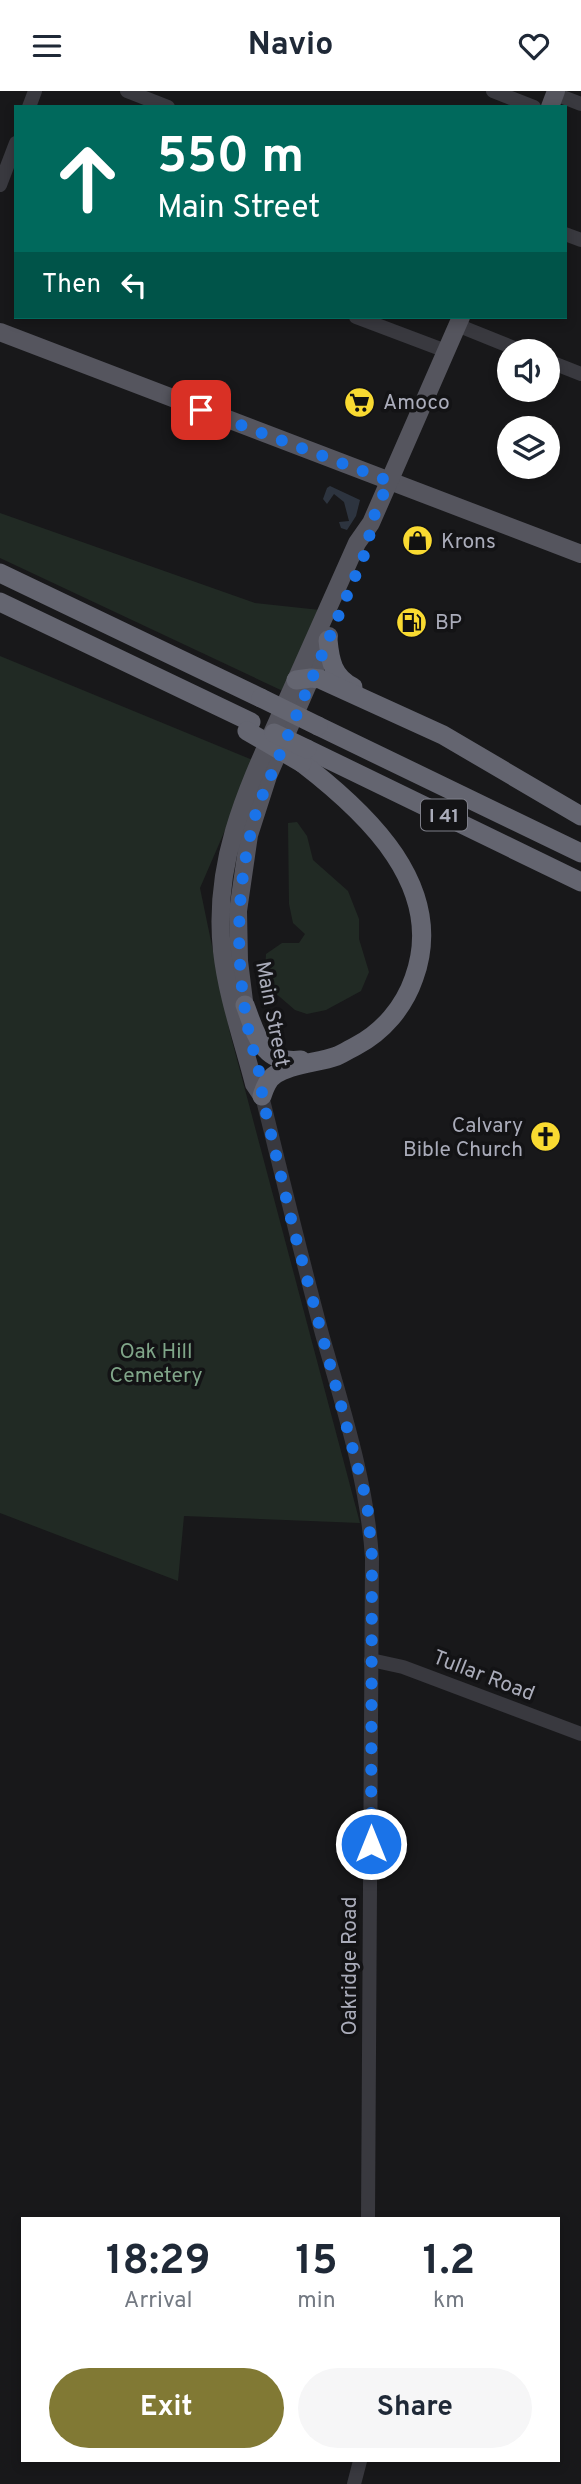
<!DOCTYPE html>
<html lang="en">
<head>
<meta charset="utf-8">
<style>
	:root { --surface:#fff; --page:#f6f6f7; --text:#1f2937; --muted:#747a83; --accent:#817934 }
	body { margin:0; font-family:Overpass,sans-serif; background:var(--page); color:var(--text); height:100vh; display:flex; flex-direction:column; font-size:26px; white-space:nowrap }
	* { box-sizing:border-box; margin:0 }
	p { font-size:23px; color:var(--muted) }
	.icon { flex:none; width:38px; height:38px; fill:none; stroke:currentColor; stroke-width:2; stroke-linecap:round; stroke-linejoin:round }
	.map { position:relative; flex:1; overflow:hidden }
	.details { position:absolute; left:21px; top:2126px; width:539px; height:245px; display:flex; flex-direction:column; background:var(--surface); border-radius:0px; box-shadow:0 4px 10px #0003 }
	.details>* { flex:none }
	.banner { position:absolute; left:14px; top:14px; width:553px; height:214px; border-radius:0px; box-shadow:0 4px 10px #0003; background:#00695c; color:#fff; overflow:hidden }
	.controls { position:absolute; left:497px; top:248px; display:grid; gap:14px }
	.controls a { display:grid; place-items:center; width:63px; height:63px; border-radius:50%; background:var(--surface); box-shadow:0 4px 10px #0003; font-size:35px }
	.pin { position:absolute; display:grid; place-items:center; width:60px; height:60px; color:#fff; margin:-30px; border-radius:14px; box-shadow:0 4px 10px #0006 }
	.me { position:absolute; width:77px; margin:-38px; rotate:0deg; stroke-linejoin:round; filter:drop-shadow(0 0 5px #0008) }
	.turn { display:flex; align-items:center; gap:24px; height:147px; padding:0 28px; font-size:32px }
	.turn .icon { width:91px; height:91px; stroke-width:2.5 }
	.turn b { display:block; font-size:49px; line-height:60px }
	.then { display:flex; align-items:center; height:66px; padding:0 28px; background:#0003; gap:14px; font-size:26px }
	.eta { display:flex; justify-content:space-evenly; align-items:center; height:119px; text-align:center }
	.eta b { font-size:42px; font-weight:700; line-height:49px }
	.cta { display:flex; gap:14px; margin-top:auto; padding:14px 28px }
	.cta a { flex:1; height:80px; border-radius:42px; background:var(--accent); color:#fff; font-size:28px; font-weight:700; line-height:80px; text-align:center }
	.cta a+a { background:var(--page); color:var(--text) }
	header { display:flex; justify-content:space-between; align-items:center; height:91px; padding:0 28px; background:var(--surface); font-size:32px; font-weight:700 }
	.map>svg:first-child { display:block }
</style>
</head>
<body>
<header><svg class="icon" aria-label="menu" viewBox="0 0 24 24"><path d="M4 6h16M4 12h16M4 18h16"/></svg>Navio<svg class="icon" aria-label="heart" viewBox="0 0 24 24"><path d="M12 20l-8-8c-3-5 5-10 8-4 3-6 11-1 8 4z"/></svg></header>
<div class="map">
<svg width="581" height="2393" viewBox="0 0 581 2393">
	<rect width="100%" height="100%" fill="#18181a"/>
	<g fill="#212a24">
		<path d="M0,422L255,512L320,519L285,601L0,467Z"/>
		<path d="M0,565L255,670L200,797L230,942L360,1432L184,1425L178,1490L0,1422Z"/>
		<path d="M297,731L307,745L313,769L348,800L359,828V848L369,881L361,900L326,919L307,923L295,919L273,900L265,881L266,863L282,852H299L305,843L293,832L289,813L288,732Z"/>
	</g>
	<path fill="#2d343f" d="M330,395L360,409L356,425L347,439L341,437L339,431L349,430L344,411L334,403L327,413L323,408L327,397Z"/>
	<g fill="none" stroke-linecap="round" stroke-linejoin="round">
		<g stroke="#39393f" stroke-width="14">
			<path d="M127,0L168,16"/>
			<path d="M493,0L534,16"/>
			<path d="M555,3L581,13"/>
			<path d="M29,16L35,0"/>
			<path d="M0,94L16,52"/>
			<path d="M565,143L581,149"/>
			<path d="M356,226L446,260"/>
			<path d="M457,234L524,261"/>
			<path d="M548,270L581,283"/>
			<path d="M262,1005C282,1085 301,1164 322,1243C343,1317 367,1390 372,1467L368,2128"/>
			<path d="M371,1569L403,1576L581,1643"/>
			<path d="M354,2393L360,2370"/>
		</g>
		<g stroke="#55555e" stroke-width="18">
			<path d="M550,16L556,0"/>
			<path d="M0,241L581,463"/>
			<path d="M246,926L239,870L238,820L249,744L268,685L329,545"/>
			<path d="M262,1005L254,993C243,950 227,905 222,860C212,765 251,690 288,607C311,555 334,503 357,452L371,432L461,226"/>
		</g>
		<g stroke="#646570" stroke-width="19">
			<path d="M0,482L261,607"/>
			<path d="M0,511L251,631"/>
			<path d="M328,549C330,570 333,586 353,596"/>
			<path d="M296,589L311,587L320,588L443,644L581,725"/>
			<path d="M318,635L581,762"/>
			<path d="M307,658L581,791"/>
			<path d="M245,914C256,943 262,974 301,969"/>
			<path d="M262,1005C265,996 268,988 276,983C293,972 318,972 337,965C344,962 350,958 356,955C383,941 404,916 414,887C447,796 367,722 302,672"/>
		</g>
		<g stroke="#646570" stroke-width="19">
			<path d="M261,607L318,635"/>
			<path d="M247,640L302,672"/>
			<path d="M274,642L307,658"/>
		</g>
	</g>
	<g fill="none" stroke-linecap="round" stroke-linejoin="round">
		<path stroke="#1a73e8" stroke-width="12" stroke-dasharray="0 21.6" d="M201,319L389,390L371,432L368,455L258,715C236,788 234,862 248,937C252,960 262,981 262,1005L293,1136L367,1411L372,1466L371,1753"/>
	</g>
	<defs>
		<symbol id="supermarket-disc" viewBox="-11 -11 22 22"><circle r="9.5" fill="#f9da31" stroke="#131315"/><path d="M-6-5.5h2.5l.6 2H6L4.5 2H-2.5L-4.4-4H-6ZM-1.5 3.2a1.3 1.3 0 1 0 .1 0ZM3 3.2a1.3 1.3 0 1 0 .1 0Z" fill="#111"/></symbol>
		<symbol id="shop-disc" viewBox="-11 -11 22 22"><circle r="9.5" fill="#f9da31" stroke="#131315"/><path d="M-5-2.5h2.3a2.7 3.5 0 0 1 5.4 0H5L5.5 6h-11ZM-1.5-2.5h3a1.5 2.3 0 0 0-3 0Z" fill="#111"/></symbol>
		<symbol id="fuel-disc" viewBox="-11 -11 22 22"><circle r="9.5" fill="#f9da31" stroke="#131315"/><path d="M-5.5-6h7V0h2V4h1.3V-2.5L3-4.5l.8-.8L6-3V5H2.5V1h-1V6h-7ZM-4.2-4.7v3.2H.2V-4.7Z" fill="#111"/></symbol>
		<symbol id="church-disc" viewBox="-11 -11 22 22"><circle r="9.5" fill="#f9da31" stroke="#131315"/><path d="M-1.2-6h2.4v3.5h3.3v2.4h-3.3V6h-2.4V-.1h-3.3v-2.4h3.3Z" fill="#111"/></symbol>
	</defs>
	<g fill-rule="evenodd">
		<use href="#supermarket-disc" x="342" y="294" width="35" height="35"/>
		<use href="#shop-disc" x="400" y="432" width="35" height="35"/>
		<use href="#fuel-disc" x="394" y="514" width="35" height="35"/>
		<use href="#church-disc" x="528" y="1028" width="35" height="35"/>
	</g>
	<g text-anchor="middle" stroke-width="7" stroke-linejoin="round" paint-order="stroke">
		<rect fill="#131315" stroke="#7d7e88" stroke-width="2" x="421" y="708.5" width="46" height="31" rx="5"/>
		<g font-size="19" font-weight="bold" fill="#aaacba">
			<text x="444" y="731">I 41</text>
		</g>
		<g font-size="21" fill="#aaacba" stroke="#131315" text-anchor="start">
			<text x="383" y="318">Amoco</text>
			<text x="441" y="457">Krons</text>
			<text x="435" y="538">BP</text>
			<text x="523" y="1041" text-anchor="end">Calvary<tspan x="523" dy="24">Bible Church</tspan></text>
		</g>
		<g font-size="21" fill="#aaacba" stroke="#131315">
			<text transform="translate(273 923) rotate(79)" y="7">Main Street</text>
			<text transform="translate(484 1584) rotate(21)" y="7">Tullar Road</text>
			<text transform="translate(349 1875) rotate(-90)" y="7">Oakridge Road</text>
		</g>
		<g font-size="21" fill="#80a689" stroke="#131315">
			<text x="156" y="1267">Oak Hill<tspan x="156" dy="24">Cemetery</tspan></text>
		</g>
	</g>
</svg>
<div class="controls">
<a><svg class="icon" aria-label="sound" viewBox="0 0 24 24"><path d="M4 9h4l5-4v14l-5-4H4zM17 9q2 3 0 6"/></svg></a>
<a><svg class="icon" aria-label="layers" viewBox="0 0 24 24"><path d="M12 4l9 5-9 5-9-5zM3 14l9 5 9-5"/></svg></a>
</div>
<div class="pin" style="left:201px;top:319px;background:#d93025"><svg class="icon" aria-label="arrive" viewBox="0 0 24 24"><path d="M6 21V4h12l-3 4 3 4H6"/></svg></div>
<svg class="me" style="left:371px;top:1753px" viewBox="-20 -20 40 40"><circle r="17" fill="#1a73e8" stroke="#fff" stroke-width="3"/><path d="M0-11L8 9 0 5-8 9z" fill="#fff"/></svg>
<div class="banner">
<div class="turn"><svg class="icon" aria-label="ahead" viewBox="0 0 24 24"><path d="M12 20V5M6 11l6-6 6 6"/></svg><div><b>550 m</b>Main Street</div></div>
<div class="then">Then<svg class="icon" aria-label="left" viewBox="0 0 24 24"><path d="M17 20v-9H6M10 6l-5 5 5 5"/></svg></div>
</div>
<section class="details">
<div class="eta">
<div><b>18:29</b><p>Arrival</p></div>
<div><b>15</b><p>min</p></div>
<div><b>1.2</b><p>km</p></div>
</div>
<div class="cta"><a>Exit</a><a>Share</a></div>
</section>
</div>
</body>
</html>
